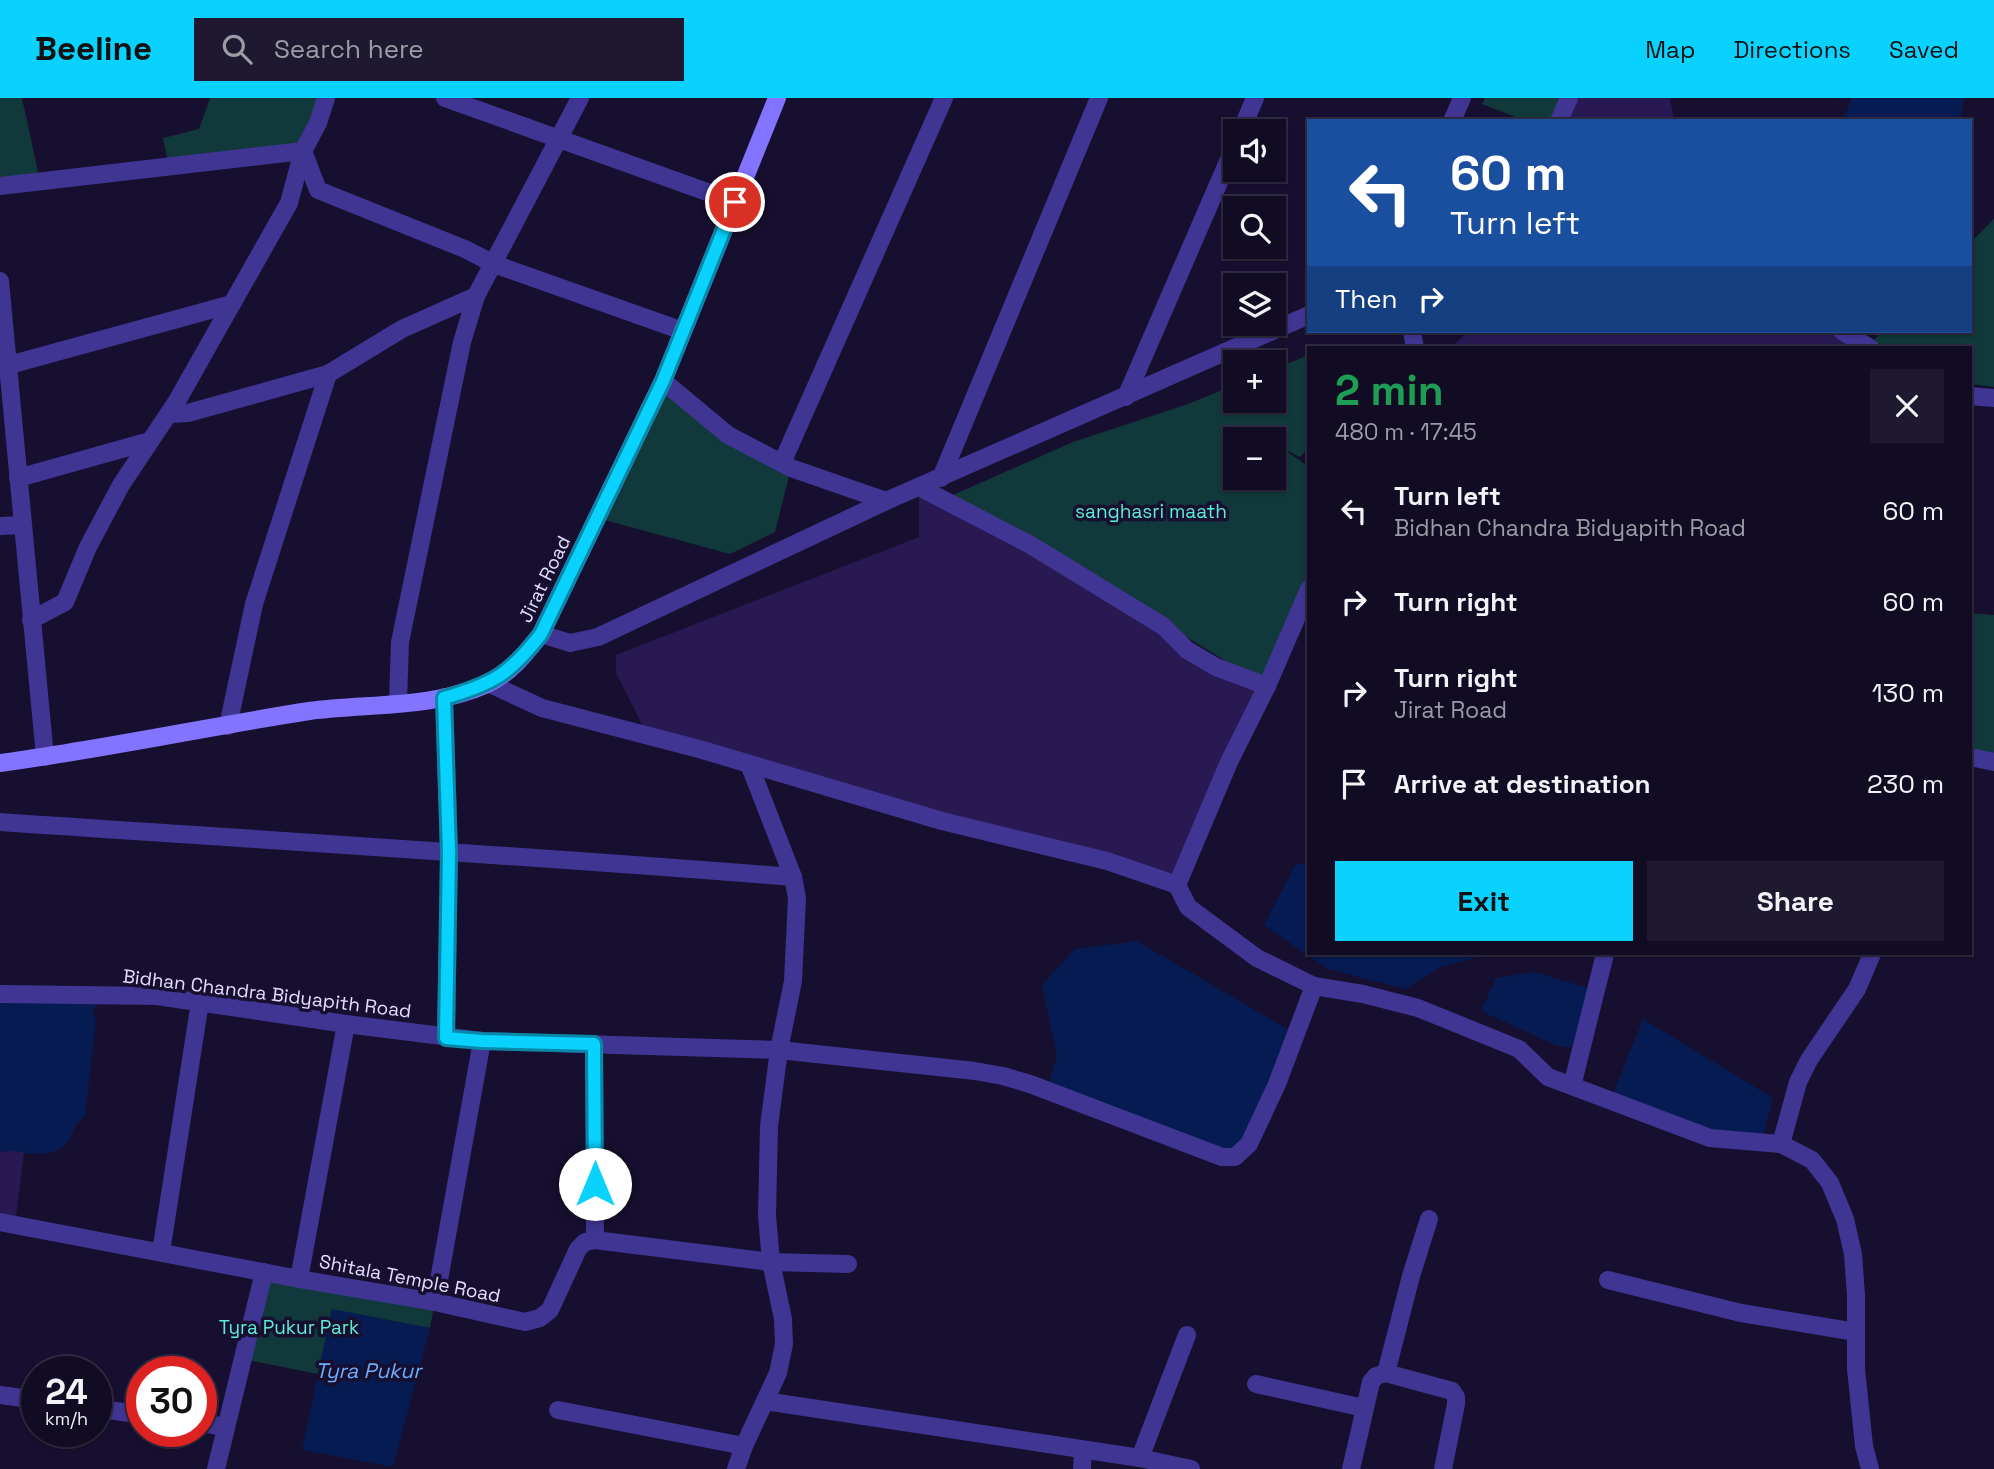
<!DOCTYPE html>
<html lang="en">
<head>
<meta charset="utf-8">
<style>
	:root { --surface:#110b23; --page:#1e1930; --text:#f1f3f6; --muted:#9c9ba6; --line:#302b41; --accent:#09d2ff }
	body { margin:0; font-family:"Space Grotesk",sans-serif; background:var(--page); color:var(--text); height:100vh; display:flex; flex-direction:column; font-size:26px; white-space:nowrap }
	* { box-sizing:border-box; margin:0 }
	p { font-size:23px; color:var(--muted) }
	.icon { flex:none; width:38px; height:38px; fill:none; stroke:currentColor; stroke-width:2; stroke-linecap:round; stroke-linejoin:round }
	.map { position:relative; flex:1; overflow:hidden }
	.details { position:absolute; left:1307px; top:248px; width:665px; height:609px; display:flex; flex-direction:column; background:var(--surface); border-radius:0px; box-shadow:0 2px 5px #0004,0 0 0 2px var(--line) }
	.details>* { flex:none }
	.banner { position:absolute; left:1307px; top:21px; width:665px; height:214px; border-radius:0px; box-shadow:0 2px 5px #0004,0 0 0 2px var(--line); background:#1a4fa0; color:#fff; overflow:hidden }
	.fabs { position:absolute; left:1223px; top:21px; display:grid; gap:14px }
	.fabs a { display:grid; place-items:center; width:63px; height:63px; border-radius:0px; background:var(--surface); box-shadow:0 2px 5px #0004,0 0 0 2px var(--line); font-size:35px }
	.speed { position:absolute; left:21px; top:1258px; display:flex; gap:14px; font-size:35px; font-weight:700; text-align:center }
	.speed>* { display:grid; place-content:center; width:91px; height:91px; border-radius:50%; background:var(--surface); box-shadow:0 2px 5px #0004,0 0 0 2px var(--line); line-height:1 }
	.speed small { font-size:18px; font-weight:400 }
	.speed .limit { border:10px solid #d22; background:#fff; color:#111 }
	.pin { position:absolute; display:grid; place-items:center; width:60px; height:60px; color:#fff; margin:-30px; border:4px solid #fff; border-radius:50%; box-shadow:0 2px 7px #0007 }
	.me { position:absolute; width:77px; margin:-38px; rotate:0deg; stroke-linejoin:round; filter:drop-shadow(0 0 5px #0008) }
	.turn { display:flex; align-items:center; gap:24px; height:147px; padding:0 28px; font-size:32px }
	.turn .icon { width:91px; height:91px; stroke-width:2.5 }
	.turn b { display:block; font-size:49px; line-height:60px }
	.then { display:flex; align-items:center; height:66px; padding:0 28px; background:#0003; gap:14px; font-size:26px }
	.round { display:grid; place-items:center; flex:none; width:74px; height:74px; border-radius:0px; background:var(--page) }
	.head { display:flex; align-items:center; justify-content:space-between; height:119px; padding:0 28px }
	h1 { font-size:42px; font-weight:800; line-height:52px; color:#1e9e55 }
	.button { display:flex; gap:14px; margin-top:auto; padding:14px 28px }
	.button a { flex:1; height:80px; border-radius:0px; background:var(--accent); color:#111; font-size:28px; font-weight:800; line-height:80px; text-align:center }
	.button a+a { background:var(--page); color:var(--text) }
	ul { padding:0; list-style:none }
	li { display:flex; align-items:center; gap:21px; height:91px; padding:0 28px }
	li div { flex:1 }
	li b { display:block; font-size:26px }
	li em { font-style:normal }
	header { display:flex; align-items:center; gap:42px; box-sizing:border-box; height:98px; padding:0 35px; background:var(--accent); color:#111 }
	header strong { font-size:33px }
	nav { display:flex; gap:38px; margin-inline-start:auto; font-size:24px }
	.search { width:490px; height:63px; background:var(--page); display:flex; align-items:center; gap:18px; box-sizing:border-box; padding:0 24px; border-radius:0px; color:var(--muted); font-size:26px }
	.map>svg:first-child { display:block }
</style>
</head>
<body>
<header>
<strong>Beeline</strong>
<div class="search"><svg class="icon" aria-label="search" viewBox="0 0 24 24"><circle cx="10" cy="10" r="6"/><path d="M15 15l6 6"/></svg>Search here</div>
<nav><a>Map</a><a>Directions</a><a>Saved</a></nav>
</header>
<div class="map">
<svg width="1994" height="1371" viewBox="0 0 1994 1371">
	<rect width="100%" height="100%" fill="#170f2f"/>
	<g fill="#11383a" fill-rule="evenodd">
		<path d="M0,0H22L40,83L0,88Z"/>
		<path d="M210,0H323L303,53L169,69L163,40L199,31Z"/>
		<path d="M1485,0H1569L1559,23H1526L1482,6Z"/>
		<path d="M1994,121V289L1971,286L1970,250H1885L1872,244L1883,233H1970L1971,144Z"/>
		<path d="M1309,257V349L1300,359L1283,351L1309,369V494L1267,588L953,397L1073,344L1188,306L1235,287L1236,303H1274V271ZM1241,327L1267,341H1274V380H1236V341H1264L1234,329Z"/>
		<path d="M663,283L791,370L775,434L730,456L597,420Z"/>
		<path d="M1970,515L1994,517V664L1971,659Z"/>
		<path d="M264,1174L435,1204L430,1230L332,1212L318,1276L242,1261Z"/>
	</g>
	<g fill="#051b52">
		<path d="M1852,0H1964L1960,23H1842Z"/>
		<path d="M1296,766H1309V856H1489L1441,869L1405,891L1328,871L1264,827Z"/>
		<path d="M1137,843L1296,936L1235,1059L1046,992L1057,960L1042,887L1075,851Z"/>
		<path d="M1534,874L1596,892L1582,950L1557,948L1481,913L1496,880Z"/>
		<path d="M0,896H101L93,915L96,923L85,1018C70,1030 75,1036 66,1046C50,1063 20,1052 0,1054Z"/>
		<path d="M1643,921L1773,1000L1762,1044L1610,1003Z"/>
		<path d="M332,1211L430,1230L393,1369L302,1352Z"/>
	</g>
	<g fill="#291952">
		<path d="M1569,0H1670L1674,23H1559Z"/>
		<path d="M1468,233H1846L1870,250H1451Z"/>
		<path d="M919,389L1267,588L1177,787L648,638L616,575V557L919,439Z"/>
		<path d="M14,1053L24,1054L15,1127L0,1124V1054Z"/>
	</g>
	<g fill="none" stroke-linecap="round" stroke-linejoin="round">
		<g stroke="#403593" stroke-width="18">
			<path d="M445,0L735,104"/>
			<path d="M1452,23L1462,0"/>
			<path d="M1559,23L1569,0"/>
			<path d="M1241,33L1255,0"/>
			<path d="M0,88L303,53L318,92L465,151L494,166L683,233"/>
			<path d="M0,183L45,659"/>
			<path d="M1412,233L1415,250"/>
			<path d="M1842,233L1870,250"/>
			<path d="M9,267L232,206"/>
			<path d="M663,283L728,337L791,370L886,403"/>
			<path d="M1970,298L1994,300"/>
			<path d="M1126,299L1236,45"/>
			<path d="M169,316L188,315L328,276"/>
			<path d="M782,365L944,0"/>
			<path d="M18,380L150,343"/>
			<path d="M941,380L1099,0"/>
			<path d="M919,389L1029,446L1163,528L1187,552L1216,569L1267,588L1229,664L1177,787"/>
			<path d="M0,428L23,427"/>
			<path d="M31,522L65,504L88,449L121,387L177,303L289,105L303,53L318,25L326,0"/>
			<path d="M541,536L570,545L598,539L886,403L1309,217"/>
			<path d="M1267,588L1309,491"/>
			<path d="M444,599L449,754L446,940"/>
			<path d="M398,605L400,544L462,244L476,198L580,0"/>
			<path d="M228,628L254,506L328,276L402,231L476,198"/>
			<path d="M1970,659L1994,664"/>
			<path d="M0,724C264,742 529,758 793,779"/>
			<path d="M0,896L157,898L346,926L482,943L779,952L975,973L1003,978L1030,986L1222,1059H1235L1249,1046L1277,986L1314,888"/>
			<path d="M594,946L595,1142"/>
			<path d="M1572,988L1605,856"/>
			<path d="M1781,1046L1798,984L1809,962L1857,891L1872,856"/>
			<path d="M0,1124L299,1181L435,1204L525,1224L540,1220L550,1212L578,1151L585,1144L595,1142L771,1164L848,1166"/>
			<path d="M161,1154L200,904"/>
			<path d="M299,1181L346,926"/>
			<path d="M1608,1182L1741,1215L1856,1234"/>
			<path d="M435,1204L482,943"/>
			<path d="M1386,1275L1411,1178L1429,1121"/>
			<path d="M1256,1286L1364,1310"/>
			<path d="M0,1297L37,1302"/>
			<path d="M765,1303L1140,1360L1191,1371"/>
			<path d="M96,1310L142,1317"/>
			<path d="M558,1312L744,1348"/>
			<path d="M201,1325L226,1329"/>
			<path d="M1140,1360L1187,1237"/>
			<path d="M216,1371L264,1174"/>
			<path d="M736,1371L744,1348L778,1275L784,1246L783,1221L771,1164L767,1117L769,1028L779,952L793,883L797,800L793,779L749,666"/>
			<path d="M1082,1371L1083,1352"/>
			<path d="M1351,1371L1371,1284L1376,1278L1386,1275L1452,1293L1456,1299V1306L1443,1371"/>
		</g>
		<path stroke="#403593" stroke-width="18" d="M488,585L542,610L699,651L942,723L1107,763L1177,787L1188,809L1257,860L1314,888L1363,896L1418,910L1519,951L1548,979L1710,1040L1781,1046L1812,1062L1830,1085L1845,1121L1853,1156L1856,1197V1271L1864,1348L1870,1371"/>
		<path stroke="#8374ff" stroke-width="18" d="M0,665C104,651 206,629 309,613C368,605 432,611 487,586C511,575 525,556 541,536L663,283L777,0"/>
	</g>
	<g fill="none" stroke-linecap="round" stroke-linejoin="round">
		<defs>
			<path id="route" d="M595,1086L594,946L482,943L446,940L449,754L444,600C493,586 510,576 541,536L663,283L735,104"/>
		</defs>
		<use href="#route" stroke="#0688a6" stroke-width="18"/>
		<use href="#route" stroke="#09d2ff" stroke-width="12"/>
	</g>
	<g text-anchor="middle" stroke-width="7" stroke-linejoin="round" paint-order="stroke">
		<g font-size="19" fill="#5bedd5" stroke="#170f2f">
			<text x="1151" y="420">sanghasri maath</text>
			<text x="289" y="1236">Tyra Pukur Park</text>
		</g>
		<g font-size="19" fill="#e4ddff" stroke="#170f2f">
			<text transform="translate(544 481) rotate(-64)" y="7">Jirat Road</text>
			<text transform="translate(267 895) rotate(7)" y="7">Bidhan Chandra Bidyapith Road</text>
			<text transform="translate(410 1180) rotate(11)" y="7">Shitala Temple Road</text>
		</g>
		<g font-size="21" font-style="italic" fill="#6baeff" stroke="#170f2f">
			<text x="368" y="1280">Tyra Pukur</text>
		</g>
	</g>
</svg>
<div class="fabs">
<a><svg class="icon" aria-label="sound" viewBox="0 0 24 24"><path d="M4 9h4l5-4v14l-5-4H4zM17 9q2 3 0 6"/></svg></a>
<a><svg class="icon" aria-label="search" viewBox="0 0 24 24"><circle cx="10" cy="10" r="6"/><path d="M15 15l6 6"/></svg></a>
<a><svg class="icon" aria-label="layers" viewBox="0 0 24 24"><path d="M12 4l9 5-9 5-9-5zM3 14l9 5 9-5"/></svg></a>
<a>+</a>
<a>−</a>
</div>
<div class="speed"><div>24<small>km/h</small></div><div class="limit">30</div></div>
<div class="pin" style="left:735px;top:104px;background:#d93025"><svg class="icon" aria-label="arrive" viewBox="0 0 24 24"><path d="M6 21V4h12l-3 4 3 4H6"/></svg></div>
<svg class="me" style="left:595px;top:1086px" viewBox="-20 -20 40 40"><circle r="19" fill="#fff"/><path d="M0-13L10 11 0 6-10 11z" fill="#09d2ff"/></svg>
<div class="banner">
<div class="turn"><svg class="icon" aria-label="left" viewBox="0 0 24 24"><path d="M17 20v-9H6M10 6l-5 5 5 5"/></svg><div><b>60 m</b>Turn left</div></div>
<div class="then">Then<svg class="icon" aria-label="right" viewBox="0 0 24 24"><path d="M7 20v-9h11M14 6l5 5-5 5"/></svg></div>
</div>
<section class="details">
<div class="head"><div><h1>2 min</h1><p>480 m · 17:45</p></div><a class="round"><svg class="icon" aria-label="close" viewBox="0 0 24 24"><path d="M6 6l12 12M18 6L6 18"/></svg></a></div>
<ul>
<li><svg class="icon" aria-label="left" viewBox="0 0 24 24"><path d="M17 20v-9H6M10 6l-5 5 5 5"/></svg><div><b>Turn left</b><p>Bidhan Chandra Bidyapith Road</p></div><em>60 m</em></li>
<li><svg class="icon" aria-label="right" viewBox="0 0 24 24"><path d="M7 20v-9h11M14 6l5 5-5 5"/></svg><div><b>Turn right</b></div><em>60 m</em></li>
<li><svg class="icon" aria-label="right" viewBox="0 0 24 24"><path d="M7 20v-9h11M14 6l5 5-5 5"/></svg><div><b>Turn right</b><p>Jirat Road</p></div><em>130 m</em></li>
<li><svg class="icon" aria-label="arrive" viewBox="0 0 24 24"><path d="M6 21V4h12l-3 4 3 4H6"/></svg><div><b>Arrive at destination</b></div><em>230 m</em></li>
</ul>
<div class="button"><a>Exit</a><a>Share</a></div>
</section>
</div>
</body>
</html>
